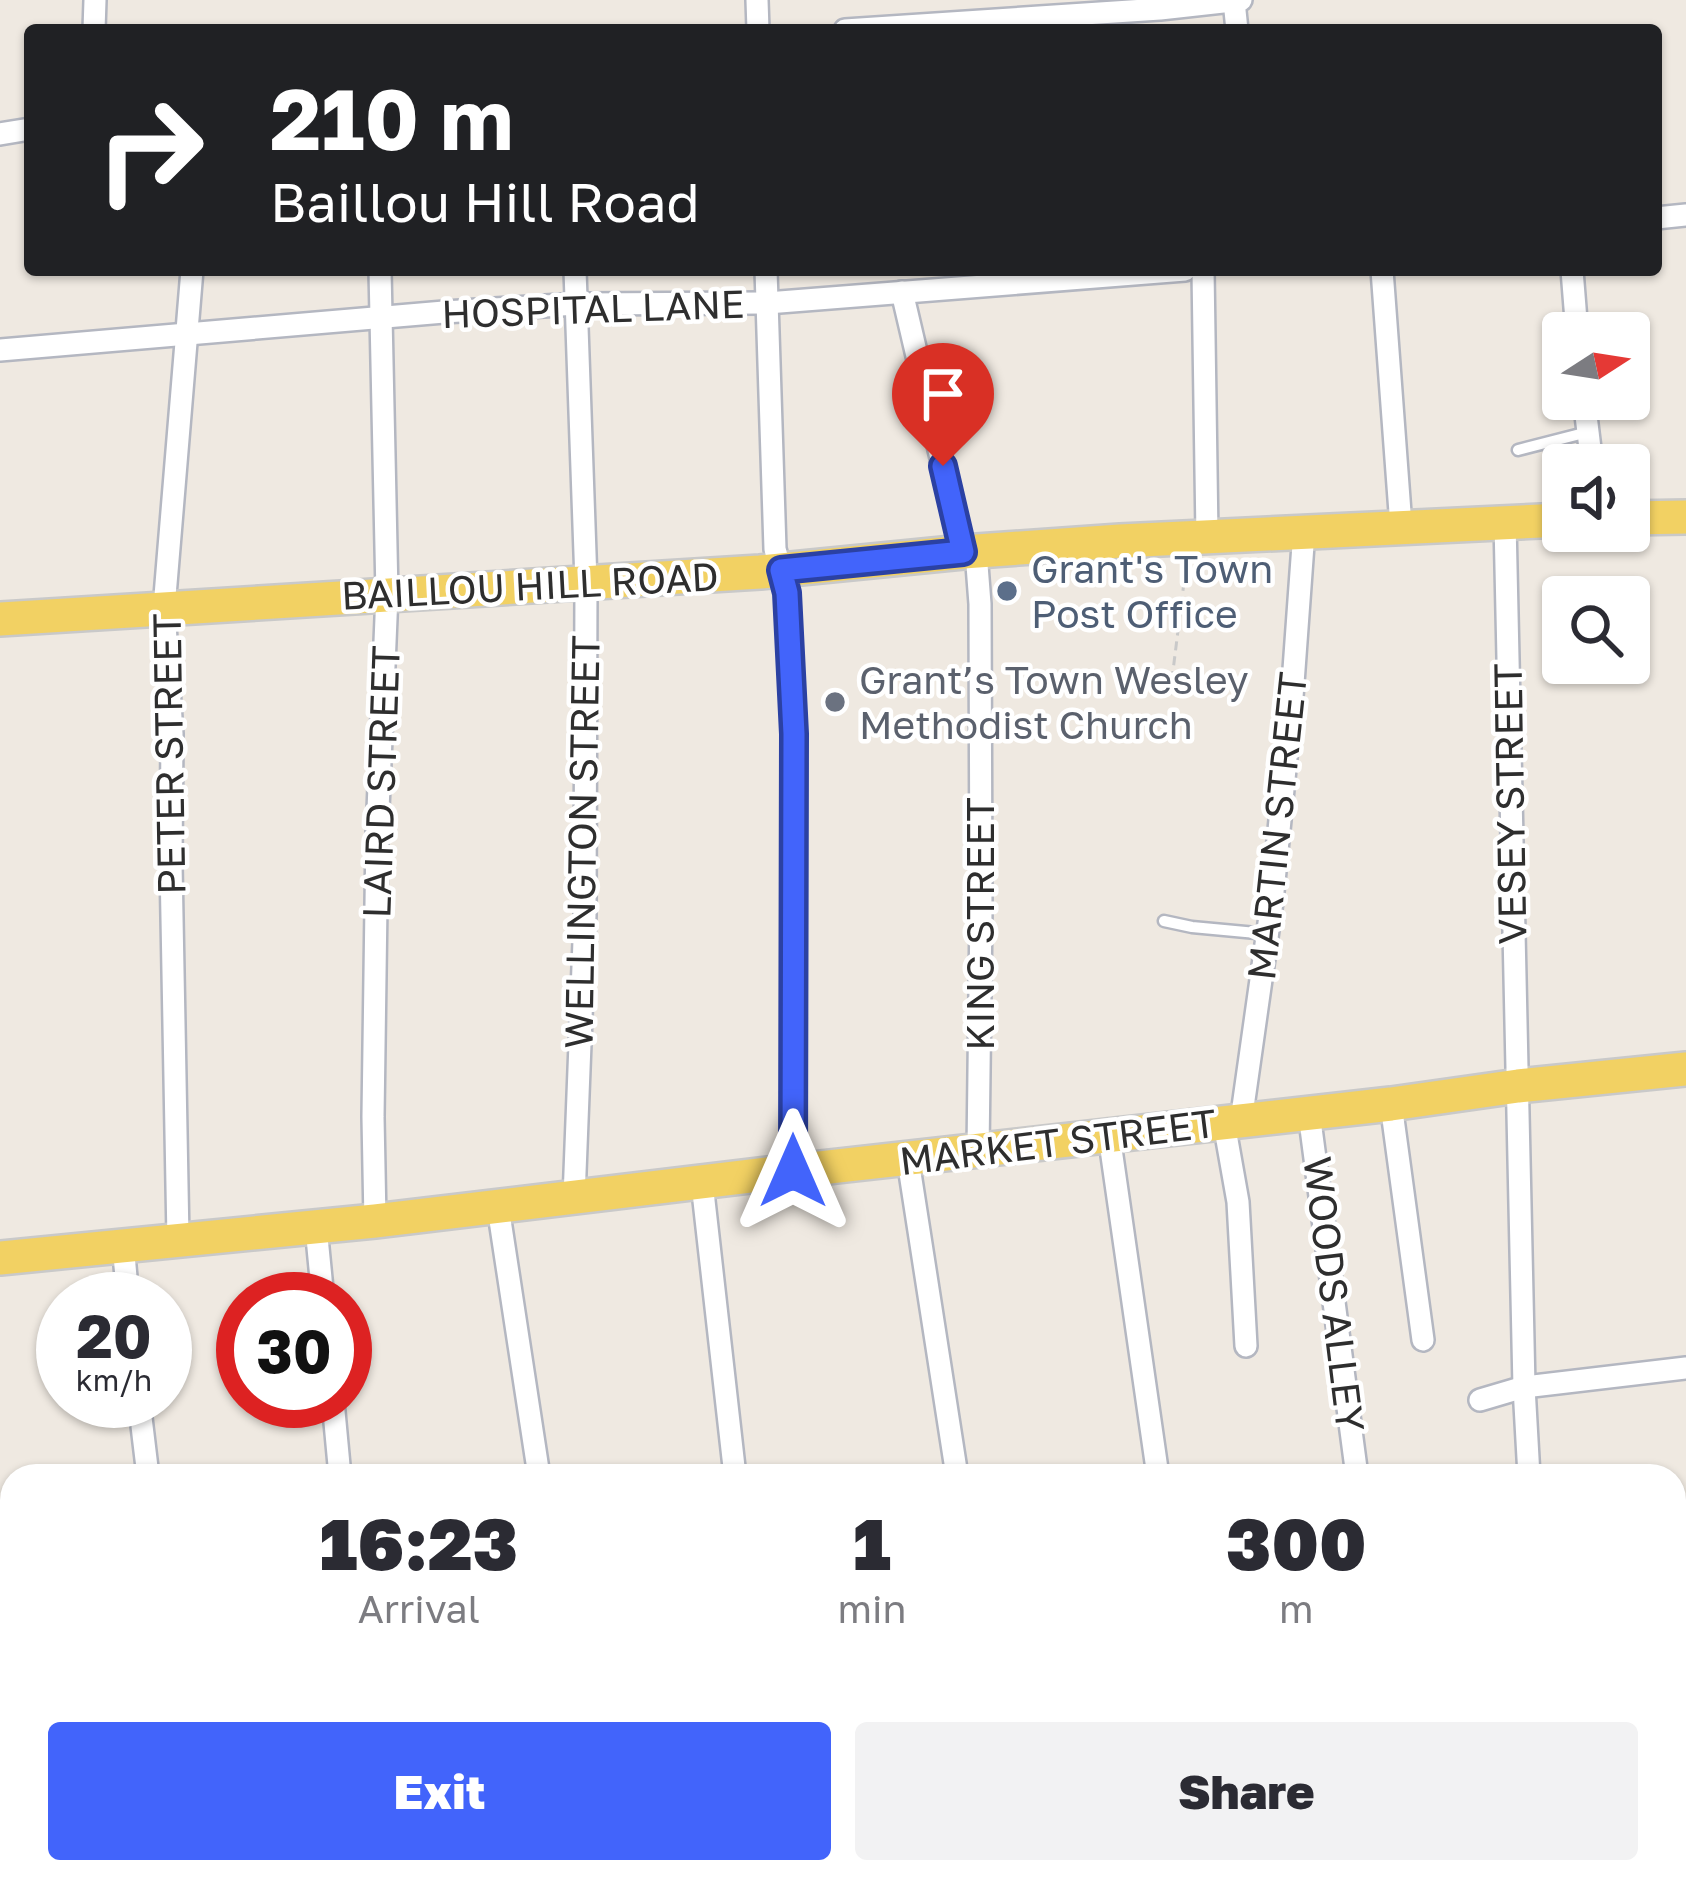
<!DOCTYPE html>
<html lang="en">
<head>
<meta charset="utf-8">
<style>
	:root { --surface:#fff; --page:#f2f2f3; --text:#2b2b33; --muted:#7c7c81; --accent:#4264fb }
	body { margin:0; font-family:"Golos Text",sans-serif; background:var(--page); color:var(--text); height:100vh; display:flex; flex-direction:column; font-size:45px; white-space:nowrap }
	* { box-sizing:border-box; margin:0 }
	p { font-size:39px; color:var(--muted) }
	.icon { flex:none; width:66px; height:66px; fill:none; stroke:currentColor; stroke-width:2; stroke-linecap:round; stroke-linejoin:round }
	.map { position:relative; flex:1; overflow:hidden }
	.side { position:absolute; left:0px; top:1464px; width:1686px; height:420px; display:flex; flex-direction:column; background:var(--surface); border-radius:36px 36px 0 0; box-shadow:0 3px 9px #0004 }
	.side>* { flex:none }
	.banner { position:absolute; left:24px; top:24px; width:1638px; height:252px; border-radius:12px; box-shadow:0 3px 9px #0004; background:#202124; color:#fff; overflow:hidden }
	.needle { width:78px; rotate:78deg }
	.controls { position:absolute; left:1542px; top:312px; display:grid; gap:24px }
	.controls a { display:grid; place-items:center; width:108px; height:108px; border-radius:12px; background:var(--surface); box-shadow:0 3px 9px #0004; font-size:60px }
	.speed { position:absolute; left:36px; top:1272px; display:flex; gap:24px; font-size:60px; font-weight:700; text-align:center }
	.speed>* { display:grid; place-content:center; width:156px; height:156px; border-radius:50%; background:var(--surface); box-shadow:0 3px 9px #0004; line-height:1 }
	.speed small { font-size:30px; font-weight:400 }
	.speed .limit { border:18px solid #d22; background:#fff; color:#111 }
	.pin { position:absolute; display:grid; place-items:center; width:102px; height:102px; color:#fff; margin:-123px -51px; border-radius:50% 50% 50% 0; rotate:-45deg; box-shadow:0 0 12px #0007 }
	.pin .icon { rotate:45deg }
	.me { position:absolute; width:132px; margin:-66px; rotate:0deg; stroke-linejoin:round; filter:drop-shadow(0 0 9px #0008) }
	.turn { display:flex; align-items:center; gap:42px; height:252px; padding:0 48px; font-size:54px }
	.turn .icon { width:156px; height:156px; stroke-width:2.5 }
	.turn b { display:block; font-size:84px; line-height:102px }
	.eta { display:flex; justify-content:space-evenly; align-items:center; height:204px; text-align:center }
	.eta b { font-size:72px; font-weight:800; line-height:84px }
	.action { display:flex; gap:24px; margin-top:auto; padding:24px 48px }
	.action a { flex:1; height:138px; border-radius:12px; background:var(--accent); color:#fff; font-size:48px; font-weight:800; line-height:138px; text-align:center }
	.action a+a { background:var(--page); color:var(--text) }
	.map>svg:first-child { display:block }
</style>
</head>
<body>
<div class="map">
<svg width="1686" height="1884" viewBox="0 0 1686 1884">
	<rect width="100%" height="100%" fill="#efe9e1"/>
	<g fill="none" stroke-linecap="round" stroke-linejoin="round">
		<defs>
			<g id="lane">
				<path d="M1518,450L1588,432"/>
				<path d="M1164,921L1192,927L1267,934"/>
			</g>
			<g id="street">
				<path d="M757,0L758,30"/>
				<path d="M1234,1L1237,30"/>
				<path d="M94,30L95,0"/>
				<path d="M845,30L1160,9L1241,0"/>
				<path d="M0,134L30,129"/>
				<path d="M1656,218L1686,215"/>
				<path d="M766,270L775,549L787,593L794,734L793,1171"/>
				<path d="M1203,270L1207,536"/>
				<path d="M1382,270L1401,526"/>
				<path d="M1572,270L1577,333"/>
				<path d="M902,292L963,552"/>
				<path d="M0,350L444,312L577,304L767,303L1185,270"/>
				<path d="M1584,399L1592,465"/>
				<path d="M1505,522L1524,1387L1529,1476"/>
				<path d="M976,552L980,604L981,910L978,1152"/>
				<path d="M1391,1104L1423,1340"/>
				<path d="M1309,1113L1357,1476"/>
				<path d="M1241,1121L1272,902L1292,697L1304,531"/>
				<path d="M1224,1123L1238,1202L1246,1346"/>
				<path d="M1109,1135L1158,1476"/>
				<path d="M908,1160L957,1476"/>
				<path d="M702,1183L735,1476"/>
				<path d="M574,1198L585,915L586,582L575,270"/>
				<path d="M498,1207L539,1476"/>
				<path d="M375,1221L373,1117L377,834L387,594L380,270"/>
				<path d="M316,1227L323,1299"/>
				<path d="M178,1239L171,864L172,734L164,608L192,270"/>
				<path d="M123,1244L128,1299"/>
				<path d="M1480,1400L1524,1387L1686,1368"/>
				<path d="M139,1401L148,1476"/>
				<path d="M333,1401L340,1476"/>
				<path d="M1674,1690L1686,1687"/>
				<path d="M191,1872L192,1884"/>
				<path d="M379,1872L380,1884"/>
				<path d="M576,1872L577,1884"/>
				<path d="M801,1872L803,1884"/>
				<path d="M1018,1872L1019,1884"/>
				<path d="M1215,1872L1217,1884"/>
				<path d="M1406,1872L1407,1884"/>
			</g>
			<g id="primary">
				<path d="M1629,518L1686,517"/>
				<path d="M0,619L760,572L963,552L1120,541L1563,520"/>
				<path d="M0,1258L375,1221L793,1171L1391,1104L1518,1086L1686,1069"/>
			</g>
		</defs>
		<use href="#lane" stroke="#b4b7c1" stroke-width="15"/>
		<use href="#street" stroke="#b4b7c1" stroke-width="26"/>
		<use href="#primary" stroke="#c9c9c9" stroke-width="38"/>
		<path stroke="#c9c9c9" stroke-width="3" stroke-dasharray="9 6" stroke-linecap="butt" d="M1170,695L1186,566"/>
		<use href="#lane" stroke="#fff" stroke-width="10"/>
		<use href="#street" stroke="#fff" stroke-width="21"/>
		<use href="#primary" stroke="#f2d163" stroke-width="33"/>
	</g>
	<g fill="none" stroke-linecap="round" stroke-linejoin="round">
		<defs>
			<path id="route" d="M793,1171L794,734L787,593L781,570L963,552L943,466"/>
		</defs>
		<use href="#route" stroke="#2b41a3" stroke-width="30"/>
		<use href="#route" stroke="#4264fb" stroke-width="21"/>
	</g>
	<circle fill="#5c6f8a" stroke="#fff" stroke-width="4.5" cx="1007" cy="591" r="12"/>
	<circle fill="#6b7280" stroke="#fff" stroke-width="4.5" cx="835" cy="702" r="12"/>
	<g text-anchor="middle" stroke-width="9" stroke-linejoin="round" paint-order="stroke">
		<g font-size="39" fill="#2e2e2e" stroke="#fff">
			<text transform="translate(593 309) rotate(-2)" y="14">HOSPITAL LANE</text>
			<text transform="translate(530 586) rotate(-3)" y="14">BAILLOU HILL ROAD</text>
			<text transform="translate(169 754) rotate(-91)" y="14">PETER STREET</text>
			<text transform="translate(381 782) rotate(-88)" y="14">LAIRD STREET</text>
			<text transform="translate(1510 804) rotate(-91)" y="14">VESEY STREET</text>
			<text transform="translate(1277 826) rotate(-84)" y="14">MARTIN STREET</text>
			<text transform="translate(582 842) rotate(-89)" y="14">WELLINGTON STREET</text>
			<text transform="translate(980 924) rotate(-90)" y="14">KING STREET</text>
			<text transform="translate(1058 1142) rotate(-7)" y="14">MARKET STREET</text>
			<text transform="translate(1334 1294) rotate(83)" y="14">WOODS ALLEY</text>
		</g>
		<g font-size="39" fill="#4e5e75" stroke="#fff" text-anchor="start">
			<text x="1031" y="583">Grant's Town<tspan x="1031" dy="45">Post Office</tspan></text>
		</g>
		<g font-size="39" fill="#5b616d" stroke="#fff" text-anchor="start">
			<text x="859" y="694">Grant’s Town Wesley<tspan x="859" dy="45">Methodist Church</tspan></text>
		</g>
	</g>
</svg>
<div class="controls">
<a><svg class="needle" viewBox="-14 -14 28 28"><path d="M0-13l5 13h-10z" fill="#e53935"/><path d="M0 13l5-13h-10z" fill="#7c7c81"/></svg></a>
<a><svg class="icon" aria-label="sound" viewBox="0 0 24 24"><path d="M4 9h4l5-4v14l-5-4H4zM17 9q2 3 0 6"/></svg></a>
<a><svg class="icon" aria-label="search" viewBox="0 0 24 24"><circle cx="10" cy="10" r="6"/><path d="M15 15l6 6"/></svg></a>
</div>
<div class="speed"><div>20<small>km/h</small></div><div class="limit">30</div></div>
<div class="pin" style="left:943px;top:466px;background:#d93025"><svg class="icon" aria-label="arrive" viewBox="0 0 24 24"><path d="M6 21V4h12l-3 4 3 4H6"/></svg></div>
<svg class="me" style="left:793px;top:1171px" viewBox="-20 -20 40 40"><path d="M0-17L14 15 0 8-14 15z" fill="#4264fb" stroke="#fff" stroke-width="4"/></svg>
<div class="banner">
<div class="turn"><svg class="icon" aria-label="right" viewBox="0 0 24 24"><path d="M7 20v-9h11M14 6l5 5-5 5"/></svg><div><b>210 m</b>Baillou Hill Road</div></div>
</div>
<section class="side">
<div class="eta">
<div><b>16:23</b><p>Arrival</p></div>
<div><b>1</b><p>min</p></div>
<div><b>300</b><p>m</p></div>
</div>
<div class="action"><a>Exit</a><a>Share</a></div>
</section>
</div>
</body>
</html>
